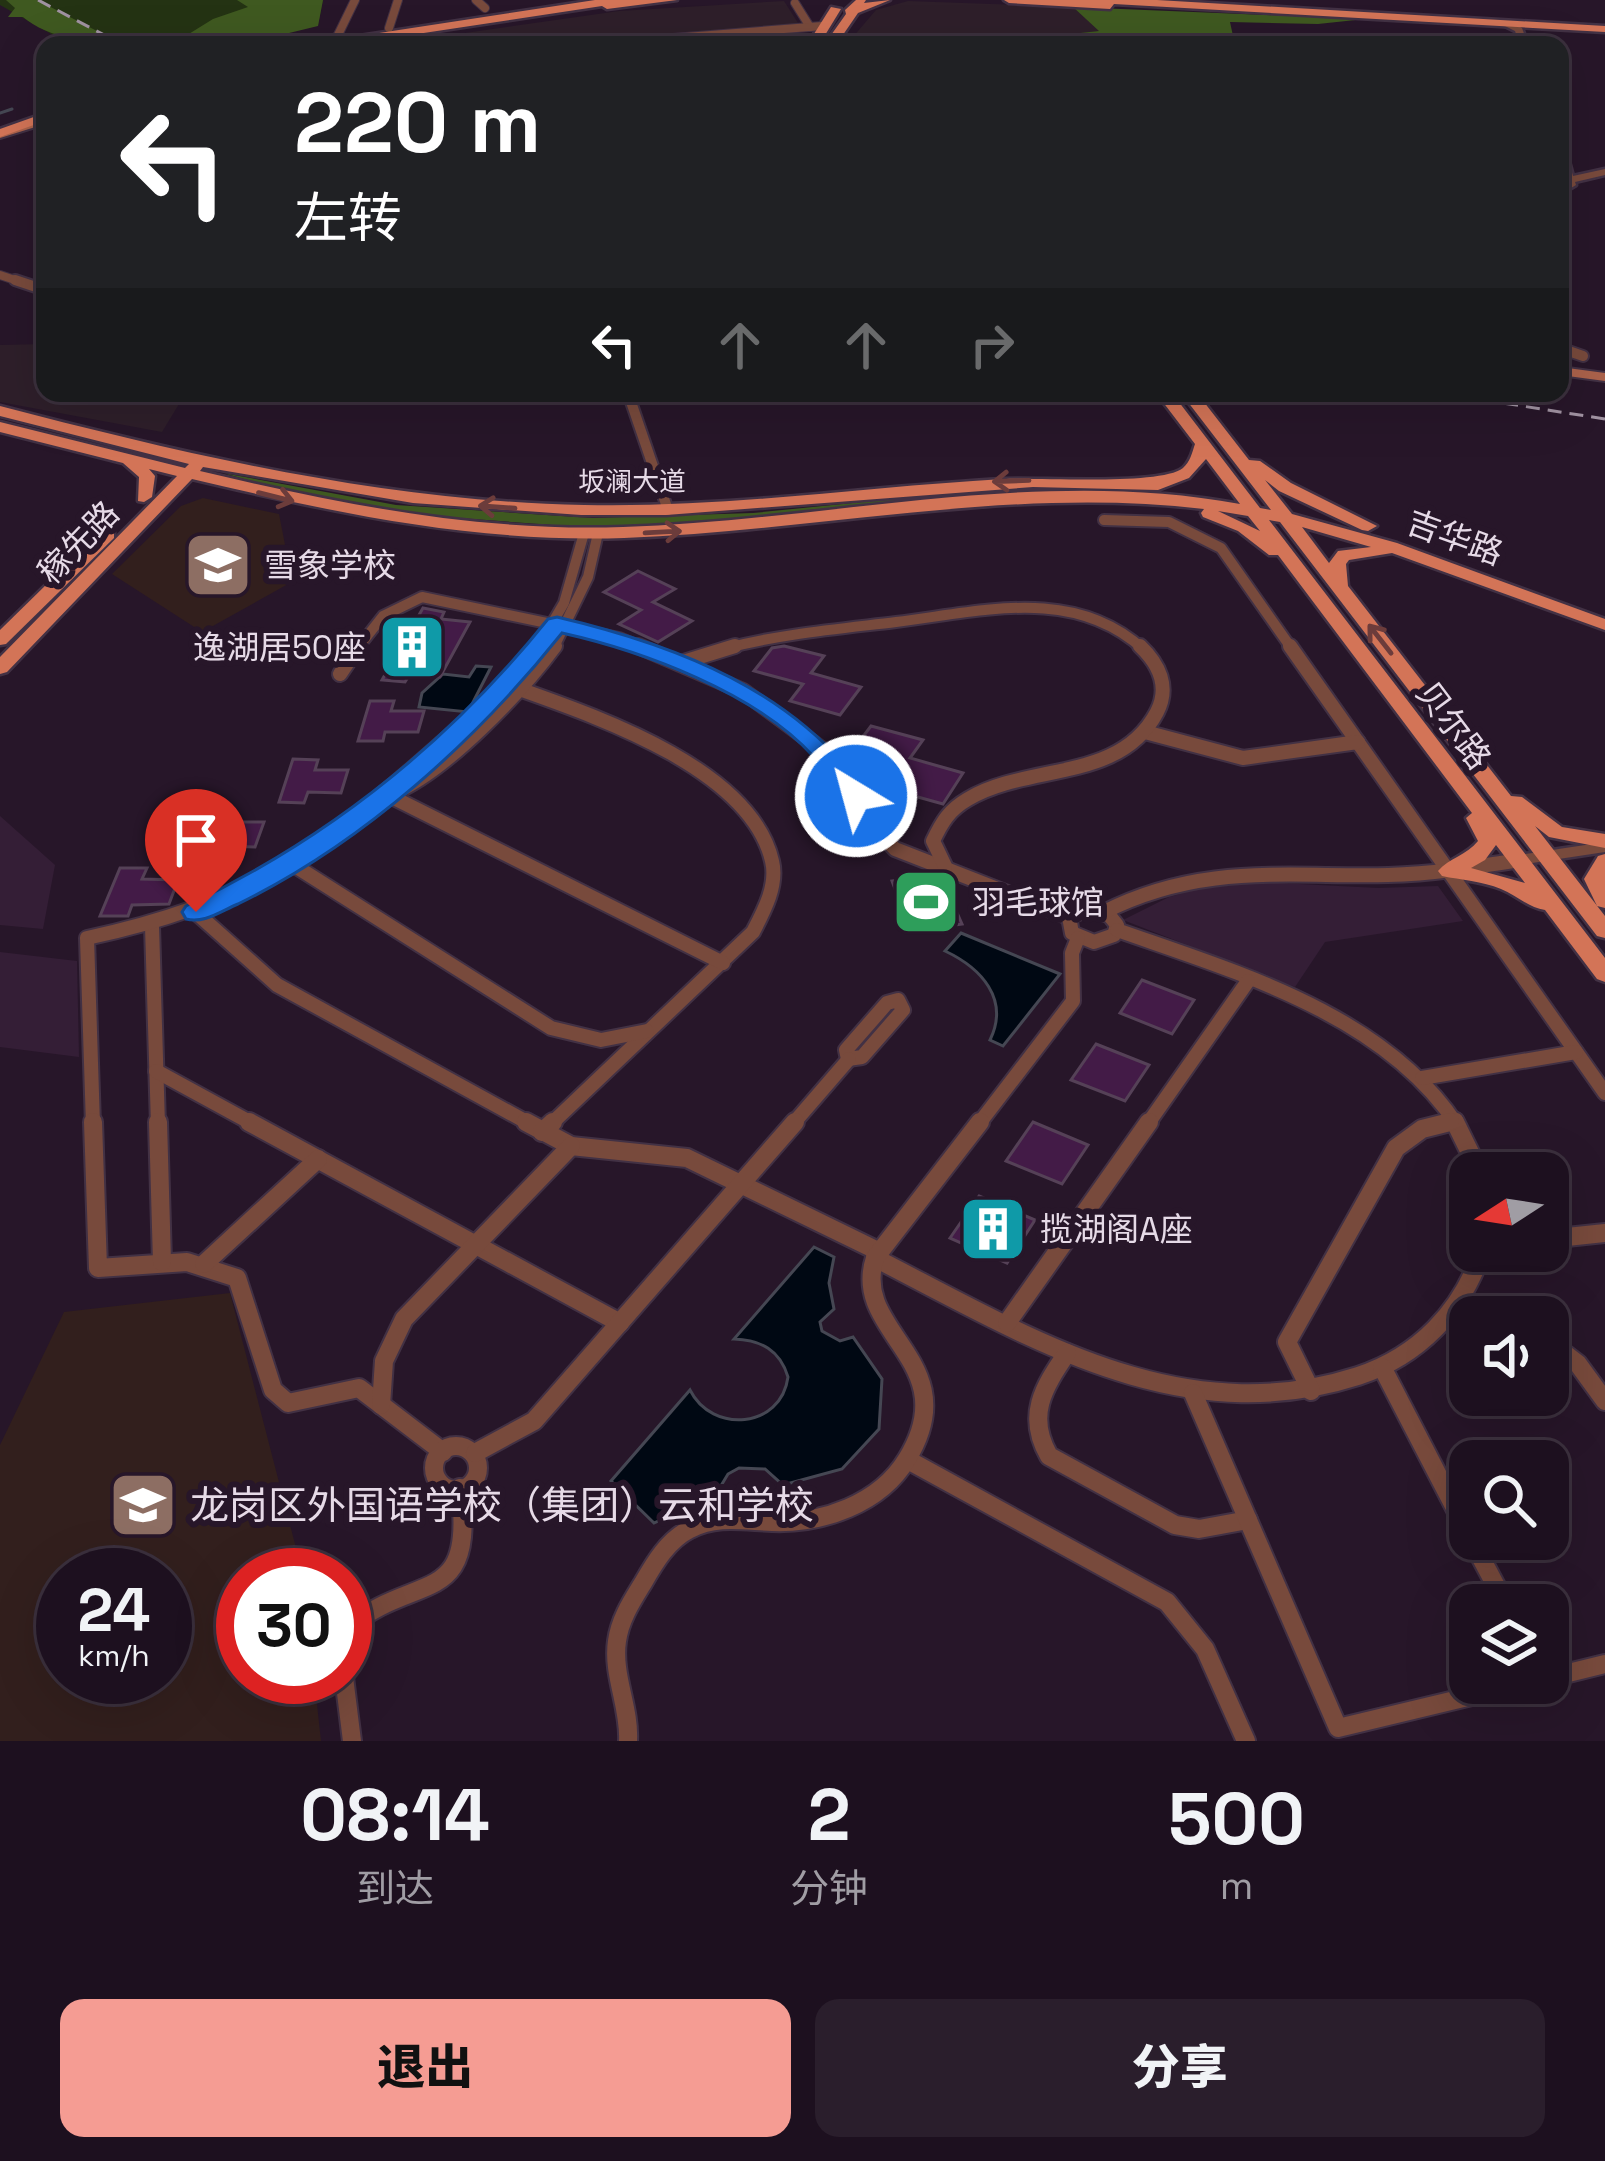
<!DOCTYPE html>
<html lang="zh">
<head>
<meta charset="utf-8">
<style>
	:root { --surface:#1d101f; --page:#2a1e2c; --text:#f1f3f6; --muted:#a09da4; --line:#3b303d; --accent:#f59c93 }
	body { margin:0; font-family:"Space Grotesk","Noto Sans SC",sans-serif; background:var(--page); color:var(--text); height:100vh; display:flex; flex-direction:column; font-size:45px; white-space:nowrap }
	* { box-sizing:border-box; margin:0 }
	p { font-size:39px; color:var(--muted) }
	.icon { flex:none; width:66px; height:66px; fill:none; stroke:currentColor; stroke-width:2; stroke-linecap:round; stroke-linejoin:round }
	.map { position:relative; height:1741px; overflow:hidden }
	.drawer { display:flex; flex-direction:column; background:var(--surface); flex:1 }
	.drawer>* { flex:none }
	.guide { position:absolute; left:36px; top:36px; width:1533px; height:366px; border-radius:24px; box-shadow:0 12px 48px #0002,0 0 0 3px var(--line); background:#202124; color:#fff; overflow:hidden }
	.needle { width:78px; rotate:258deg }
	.buttons { position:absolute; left:1449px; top:1152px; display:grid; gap:24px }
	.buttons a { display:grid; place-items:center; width:120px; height:120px; border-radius:24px; background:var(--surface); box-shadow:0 12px 48px #0002,0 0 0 3px var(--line); font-size:60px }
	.speed { position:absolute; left:36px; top:1548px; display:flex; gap:24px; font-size:60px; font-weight:700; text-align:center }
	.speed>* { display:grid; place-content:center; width:156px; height:156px; border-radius:50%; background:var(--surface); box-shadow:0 12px 48px #0002,0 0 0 3px var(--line); line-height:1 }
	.speed small { font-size:30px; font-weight:400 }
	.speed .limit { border:18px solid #d22; background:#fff; color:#111 }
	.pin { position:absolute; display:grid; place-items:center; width:102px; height:102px; color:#fff; margin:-123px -51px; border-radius:50% 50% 50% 0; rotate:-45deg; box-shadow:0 0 12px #0007 }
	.pin .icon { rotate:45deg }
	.me { position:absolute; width:132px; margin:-66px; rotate:323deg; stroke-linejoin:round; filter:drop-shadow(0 0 9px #0008) }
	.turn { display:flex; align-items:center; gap:42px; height:252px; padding:0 60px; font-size:54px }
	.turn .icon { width:156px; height:156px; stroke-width:2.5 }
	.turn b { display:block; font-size:84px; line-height:102px }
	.lanes { display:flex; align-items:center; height:114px; padding:0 60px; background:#0003; justify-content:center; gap:60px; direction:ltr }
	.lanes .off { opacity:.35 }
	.eta { display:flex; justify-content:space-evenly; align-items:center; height:204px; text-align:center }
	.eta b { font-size:72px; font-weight:800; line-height:84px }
	.button { display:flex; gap:24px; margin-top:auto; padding:24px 60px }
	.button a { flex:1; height:138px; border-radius:24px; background:var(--accent); color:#111; font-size:48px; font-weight:800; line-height:138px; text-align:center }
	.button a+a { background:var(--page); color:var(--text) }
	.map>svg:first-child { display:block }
</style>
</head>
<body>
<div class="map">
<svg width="1605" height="1741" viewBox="0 0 1605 1741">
	<rect width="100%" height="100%" fill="#271629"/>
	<g fill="#341e36">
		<path d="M0,816L55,865L43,929L0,925Z"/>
		<path d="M1262,882L1378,888L1438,886L1463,921L1325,942L1295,987L1123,920L1169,897L1198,889Z"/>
		<path d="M0,952L77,961L79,1057L0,1047Z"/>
	</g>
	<g fill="#2e1f2a">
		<path d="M784,1L800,26L783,27L793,45H470L465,33L619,11Z"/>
		<path d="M908,1L1073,7L1101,31L1013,40L1009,45H846L876,10Z"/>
		<path d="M45,344V393H183L182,399L162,432L0,402V345Z"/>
	</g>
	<g fill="#321f1d" fill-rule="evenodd">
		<path d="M203,498L279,514L288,560L312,557L315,569L202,632L112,574L181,506Z"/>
		<path d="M230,1293L303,1575H243V1677H314L321,1741H0V1445L64,1312ZM63,1575H165V1677H63Z"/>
	</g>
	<path fill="#243313" d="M0,0H323L318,25L240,45H71L0,5Z"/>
	<g fill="#3f5920">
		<path d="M6,0H37L124,45C92,45 48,38 23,17H8L15,8Z"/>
		<path d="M237,0H323L318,26L239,45H171L213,19L248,7Z"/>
		<path d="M1073,7L1365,19L1318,24L1230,22L1235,45H1009L1013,40L1099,31Z"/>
		<path d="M223,473L396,505L593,518L753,513L1011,487L1158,492L991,494L725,521L580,527L404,514L307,497Z"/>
	</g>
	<g fill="#000813" stroke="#454753" stroke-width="3">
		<path d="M476,666L491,667L468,712L419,707L422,693L443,674L469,677Z"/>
		<path d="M961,933L1060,974L1003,1046L990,1040C1010,999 981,968 945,951Z"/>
		<path d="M814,1247L834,1257L829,1283L834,1309L820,1322L822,1331L840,1341L853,1337L882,1379L879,1429L842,1469L783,1485L765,1469L739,1468L728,1474L716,1494L654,1523L611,1481L690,1390C712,1434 781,1429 788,1377C780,1350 761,1340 734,1339Z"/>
	</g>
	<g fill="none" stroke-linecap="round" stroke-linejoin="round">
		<g stroke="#454753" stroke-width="3">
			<path d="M38,100L45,98"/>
			<path d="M0,113L12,109"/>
		</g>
	</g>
	<g fill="#431b47" stroke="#554157" stroke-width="3">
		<path d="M638,571L675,589L653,602L692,621L658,642L619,624L641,610L604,592Z"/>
		<path d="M423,608L444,612L441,619L470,622L440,677L410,674L405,682L382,680Z"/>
		<path d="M784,646L824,656L811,673L861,687L840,715L790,701L803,684L754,671L772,648Z"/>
		<path d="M370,701H394L391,711H424L418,732H385L383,741H358Z"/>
		<path d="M871,726L923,740L910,758L963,773L943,804L889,789L902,770L849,755Z"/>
		<path d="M293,759L318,760L315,770H348L341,793L308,792L304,803L279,802Z"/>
		<path d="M207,811L233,812L229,822H264L255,847L221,846L216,857H190Z"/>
		<path d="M120,868H147L142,879L178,880L169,904L132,905L128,916H100Z"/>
		<path d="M932,876L942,879L962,924L911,931L892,881Z"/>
		<path d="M1142,980L1194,1000L1172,1034L1120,1013Z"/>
		<path d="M1096,1044L1149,1065L1125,1101L1071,1080Z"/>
		<path d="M1033,1122L1088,1145L1062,1184L1006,1161Z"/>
		<path d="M979,1196L1035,1220L1007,1263L950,1238Z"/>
	</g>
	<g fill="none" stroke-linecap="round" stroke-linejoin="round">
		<defs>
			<g id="minor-far3">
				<path d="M476,0L485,8"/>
				<path d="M795,3L810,27"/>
				<path d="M389,28L398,0"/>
				<path d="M337,37L355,0"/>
				<path d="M585,45L822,26"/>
				<path d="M1560,268L1565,270L1560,273"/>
				<path d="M0,275L24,283"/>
			</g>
			<g id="minor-far2">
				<path d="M15,280L45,290"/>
				<path d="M1560,348L1583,356"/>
				<path d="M628,393L668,510"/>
				<path d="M1104,520L1169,522L1221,548L1292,649"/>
				<path d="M357,649L383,616L422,597L619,638L645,649"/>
				<path d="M537,649L564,603L584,533"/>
				<path d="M553,649L588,577L598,533"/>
				<path d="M723,649C780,634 838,629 896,622C980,612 1073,585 1143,649"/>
			</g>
			<g id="minor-far1">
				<path d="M638,646L743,691L820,748L869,822L895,849L1069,917"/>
				<path d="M1290,646L1605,1093"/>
				<path d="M680,663L735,646"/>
				<path d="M340,674L359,646"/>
				<path d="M508,685C589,714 750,766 772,861C778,885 764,911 753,932L550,1125"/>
				<path d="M1145,732L1243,758L1358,742"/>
				<path d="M393,793C445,772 521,692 555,646"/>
				<path d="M388,795L723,963"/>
				<path d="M292,864L551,1028L601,1040L647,1031"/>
				<path d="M945,866L933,841C942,822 949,810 968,799C1028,763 1120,783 1157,712C1170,687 1159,664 1140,646"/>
				<path d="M192,909L277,985L532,1125"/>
				<path d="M1087,909L1109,915L1117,925L1114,935L1094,942L1072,933L1069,917Z"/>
				<path d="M1104,912C1201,863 1284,877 1388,875C1432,874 1476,867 1519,860"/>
				<path d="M152,926L158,1125"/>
				<path d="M1117,930C1236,972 1384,1014 1457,1125"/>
				<path d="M898,1000L903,1010L862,1057L848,1059L846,1050L887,1003Z"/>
				<path d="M156,1071L255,1125"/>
				<path d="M1422,1078L1576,1052"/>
				<path d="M93,1125L87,938C245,904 316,854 435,749C472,717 511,686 539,646"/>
				<path d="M792,1125L849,1059"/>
				<path d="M978,1125L1073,1001L1072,953L1078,938"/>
				<path d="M1147,1125L1248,981"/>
				<path d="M1439,1125L1456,1120"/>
			</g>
			<g id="minor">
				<path d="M93,1122L98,1268L187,1262L237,1278L273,1390L288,1403L359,1388L443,1452"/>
				<path d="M158,1122L162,1262"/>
				<path d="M249,1122L620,1323"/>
				<path d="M526,1122L571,1146L687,1158L880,1252"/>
				<path d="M1455,1122L1480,1173"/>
				<path d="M542,1132L553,1122"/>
				<path d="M1548,1239L1605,1233"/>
				<path d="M875,1258C1029,1337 1180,1433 1358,1376C1419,1356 1462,1311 1482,1251"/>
				<path d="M204,1264L318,1159"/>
				<path d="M1460,1301L1497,1317"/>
				<path d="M1007,1323L1149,1122"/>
				<path d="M1548,1341L1578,1364L1605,1401"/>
				<path d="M1067,1353C1043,1388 1026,1416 1049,1456L1175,1525L1199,1529L1248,1520"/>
				<path d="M1382,1367L1470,1537"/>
				<path d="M1311,1391L1287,1342L1396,1148L1422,1129L1450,1122"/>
				<path d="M1193,1393L1338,1728L1526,1683"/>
				<path d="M381,1405L384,1361L404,1319L571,1146"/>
				<circle cx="456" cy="1468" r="22"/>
				<path d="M475,1453L534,1421L795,1122"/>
				<path d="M908,1460L1167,1602L1205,1649L1246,1741"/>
				<path d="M1471,1539L1506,1605"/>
				<path d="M345,1630C416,1569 476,1612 460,1488"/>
				<path d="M344,1677L352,1741"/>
				<path d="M1548,1678L1605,1664"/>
				<path d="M628,1741C630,1707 612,1675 617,1641C620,1619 632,1601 643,1583C655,1562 668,1540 690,1529C716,1515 744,1521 772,1522C822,1524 880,1504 907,1459C967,1361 850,1333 875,1258L980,1122"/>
			</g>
			<g id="tertiary">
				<path d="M1503,21H1509L1522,28L1528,45H1520L1515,31L1503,25Z"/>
				<path d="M1560,144L1565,147L1573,176L1605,169V175L1575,182L1576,185L1571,188L1566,184L1560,185V179L1564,178L1560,164Z"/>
				<path d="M1605,842V852L1519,865L1511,860L1519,855Z"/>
			</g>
			<g id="secondary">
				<path d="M45,118V124L0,138V132Z"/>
				<path d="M1560,367L1605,373V381L1560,375Z"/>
			</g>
			<g id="primary">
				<path d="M595,0H677L607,9L602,6L344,45H291L335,35L340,39Z"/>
				<path d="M856,0H866L864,3L890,0L858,13L836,45H824L846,14L845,10Z"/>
				<path d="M1004,0H1157L1605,26V32L1114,4L1110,9L1009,3Z"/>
				<path d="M831,7L841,9L819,45H807Z"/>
				<path d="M45,113V121L0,137V129Z"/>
				<path d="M1156,393H1172L1260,508L1271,510L1181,393H1197L1249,460L1260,461L1291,483L1377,526L1368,531L1362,530L1279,491L1265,480L1292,514L1397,543L1605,619V630L1392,553L1349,560L1346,564L1348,586L1511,796L1522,797L1562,827L1605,834V848L1549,837L1535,826L1605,916V938L1597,936L1280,522L1269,520L1605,958V982L1597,979L1545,910C1529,908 1516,895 1501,889C1482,881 1461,880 1442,876L1438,871C1449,858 1467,855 1478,841L1466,818L1472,813L1278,555H1269L1238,531L1203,517L1201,513L1204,509C1010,486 818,531 624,538C476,543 335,513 192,479L7,672L0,674V657L177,476L149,469L155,476L152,497L144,502L138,501L139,477L123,463L0,432V422L185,468L189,464L0,416V406C192,456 384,501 584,505C724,508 863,487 1003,479C1039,477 1160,486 1183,468C1190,462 1192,453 1195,444ZM1206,459L1240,504C1036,466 827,521 623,527C478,532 340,504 200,471L203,467L413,503L581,515H666L1033,487L1158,490L1189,478ZM1218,511L1248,516L1260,531ZM1302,527L1371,547L1338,551L1329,563ZM1496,845L1525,883L1471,868L1485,860Z"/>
				<path d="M108,529L114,530V538L6,644L0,645V630L102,530Z"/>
				<path d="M1605,854V908L1597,906L1584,879L1598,856Z"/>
			</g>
		</defs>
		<use href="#minor-far3" stroke="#423144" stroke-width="10"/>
		<use href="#minor-far2" stroke="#423144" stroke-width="14"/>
		<use href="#minor-far1" stroke="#423144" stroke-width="18"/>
		<use href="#minor" stroke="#423144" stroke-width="22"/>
		<use href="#tertiary" stroke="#423144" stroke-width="5"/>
		<use href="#secondary" stroke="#423144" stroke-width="4"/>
		<use href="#primary" stroke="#423144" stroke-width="5"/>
		<use href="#minor-far3" stroke="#784a3c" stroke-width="8"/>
		<use href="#minor-far2" stroke="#784a3c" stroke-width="10"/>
		<use href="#minor-far1" stroke="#784a3c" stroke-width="14"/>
		<use href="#minor" stroke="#784a3c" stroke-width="18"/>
		<use href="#tertiary" fill="#784a3c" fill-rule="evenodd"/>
		<use href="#secondary" fill="#ab624b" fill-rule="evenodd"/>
		<use href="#primary" fill="#d37457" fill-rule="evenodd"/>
		<g stroke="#a092a1" stroke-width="3" stroke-dasharray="14 8" stroke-linecap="butt">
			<path d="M38,0L123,45"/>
			<path d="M1439,393L1605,419"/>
		</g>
	</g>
	<defs><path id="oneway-shaft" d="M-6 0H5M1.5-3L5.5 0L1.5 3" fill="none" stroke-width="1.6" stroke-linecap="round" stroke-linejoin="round" transform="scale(3)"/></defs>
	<g stroke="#6c3c3b">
		<use href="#oneway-shaft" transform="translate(1011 481) rotate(178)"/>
		<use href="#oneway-shaft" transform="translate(276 497) rotate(14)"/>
		<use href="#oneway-shaft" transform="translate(497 507) rotate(-176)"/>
		<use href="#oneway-shaft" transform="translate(663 532) rotate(-3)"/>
		<use href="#oneway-shaft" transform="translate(1380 639) rotate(-128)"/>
	</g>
	<path fill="#1a73e8" stroke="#114b97" stroke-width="3" d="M557,617C677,645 797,691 869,796L865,801H847C836,786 825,770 813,756C756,693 643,651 562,633C476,741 363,843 238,904C221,911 204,924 186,919L182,912L186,906C328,839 450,741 548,619Z"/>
	<defs>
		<symbol id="school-square" viewBox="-11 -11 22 22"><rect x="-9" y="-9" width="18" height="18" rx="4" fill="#8d6e63" stroke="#271629"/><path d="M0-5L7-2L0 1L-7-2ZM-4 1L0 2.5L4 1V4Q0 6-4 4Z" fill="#fff"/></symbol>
		<symbol id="building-square" viewBox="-11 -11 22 22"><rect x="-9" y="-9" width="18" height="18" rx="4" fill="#0f9aa8" stroke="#271629"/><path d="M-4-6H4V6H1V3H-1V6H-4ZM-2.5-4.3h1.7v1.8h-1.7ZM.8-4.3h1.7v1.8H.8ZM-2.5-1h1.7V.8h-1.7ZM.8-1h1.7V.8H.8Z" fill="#fff"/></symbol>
		<symbol id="stadium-square" viewBox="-11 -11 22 22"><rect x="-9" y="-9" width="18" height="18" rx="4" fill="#2e9e5b" stroke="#271629"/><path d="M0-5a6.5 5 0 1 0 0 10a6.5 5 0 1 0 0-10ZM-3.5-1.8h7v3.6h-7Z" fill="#fff"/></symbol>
	</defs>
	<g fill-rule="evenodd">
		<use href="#school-square" x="180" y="527" width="76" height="76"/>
		<use href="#building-square" x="374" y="609" width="76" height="76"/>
		<use href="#stadium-square" x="888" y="864" width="76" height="76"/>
		<use href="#building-square" x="955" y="1191" width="76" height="76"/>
		<use href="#school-square" x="105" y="1467" width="76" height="76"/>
	</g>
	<g text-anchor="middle" stroke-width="12" stroke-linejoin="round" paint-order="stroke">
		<g font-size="27" fill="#e6dae7" stroke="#271629">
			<text x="632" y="491">坂澜大道</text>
		</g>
		<g font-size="33" fill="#e6dae7" stroke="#271629">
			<text transform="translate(1455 537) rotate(20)" y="12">吉华路</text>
			<text transform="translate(78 542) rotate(-46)" y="12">稼先路</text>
			<text transform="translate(1454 725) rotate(53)" y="12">贝尔路</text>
		</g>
		<g font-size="33" fill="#e6dae7" stroke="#271629" text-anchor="start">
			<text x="264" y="577">雪象学校</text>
			<text x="366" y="659" text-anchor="end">逸湖居50座</text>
			<text x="972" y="914">羽毛球馆</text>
			<text x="1040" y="1241">揽湖阁A座</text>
		</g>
		<g font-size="39" fill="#e6dae7" stroke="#271629" text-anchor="start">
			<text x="190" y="1519">龙岗区外国语学校（集团）云和学校</text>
		</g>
	</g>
</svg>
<div class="buttons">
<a><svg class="needle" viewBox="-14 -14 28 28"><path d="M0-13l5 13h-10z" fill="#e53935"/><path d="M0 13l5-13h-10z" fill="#a09da4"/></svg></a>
<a><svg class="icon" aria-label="sound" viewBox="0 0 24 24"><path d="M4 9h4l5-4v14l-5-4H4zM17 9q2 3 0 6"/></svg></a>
<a><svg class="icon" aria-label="search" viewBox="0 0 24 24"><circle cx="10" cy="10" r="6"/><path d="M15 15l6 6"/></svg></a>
<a><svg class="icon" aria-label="layers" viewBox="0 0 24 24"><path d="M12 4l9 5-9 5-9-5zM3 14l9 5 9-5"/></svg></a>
</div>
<div class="speed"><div>24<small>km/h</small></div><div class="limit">30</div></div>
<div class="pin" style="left:196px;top:912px;background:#d93025"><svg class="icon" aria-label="arrive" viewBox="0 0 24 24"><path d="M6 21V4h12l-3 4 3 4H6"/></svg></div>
<svg class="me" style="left:856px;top:796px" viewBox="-20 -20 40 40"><circle r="17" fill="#1a73e8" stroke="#fff" stroke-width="3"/><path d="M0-11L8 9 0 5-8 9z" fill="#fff"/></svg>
<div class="guide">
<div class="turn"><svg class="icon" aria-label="left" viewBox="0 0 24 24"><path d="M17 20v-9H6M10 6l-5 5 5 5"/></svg><div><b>220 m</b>左转</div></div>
<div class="lanes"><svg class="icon" aria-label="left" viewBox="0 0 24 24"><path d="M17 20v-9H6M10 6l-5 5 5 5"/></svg><svg class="icon off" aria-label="ahead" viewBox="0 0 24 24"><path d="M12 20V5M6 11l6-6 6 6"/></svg><svg class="icon off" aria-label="ahead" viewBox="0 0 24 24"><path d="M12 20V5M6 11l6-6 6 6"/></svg><svg class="icon off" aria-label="right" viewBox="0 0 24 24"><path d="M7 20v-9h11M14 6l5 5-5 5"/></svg></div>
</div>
</div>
<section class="drawer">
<div class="eta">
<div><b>08:14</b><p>到达</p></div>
<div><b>2</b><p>分钟</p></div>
<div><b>500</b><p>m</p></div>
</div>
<div class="button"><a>退出</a><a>分享</a></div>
</section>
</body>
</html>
